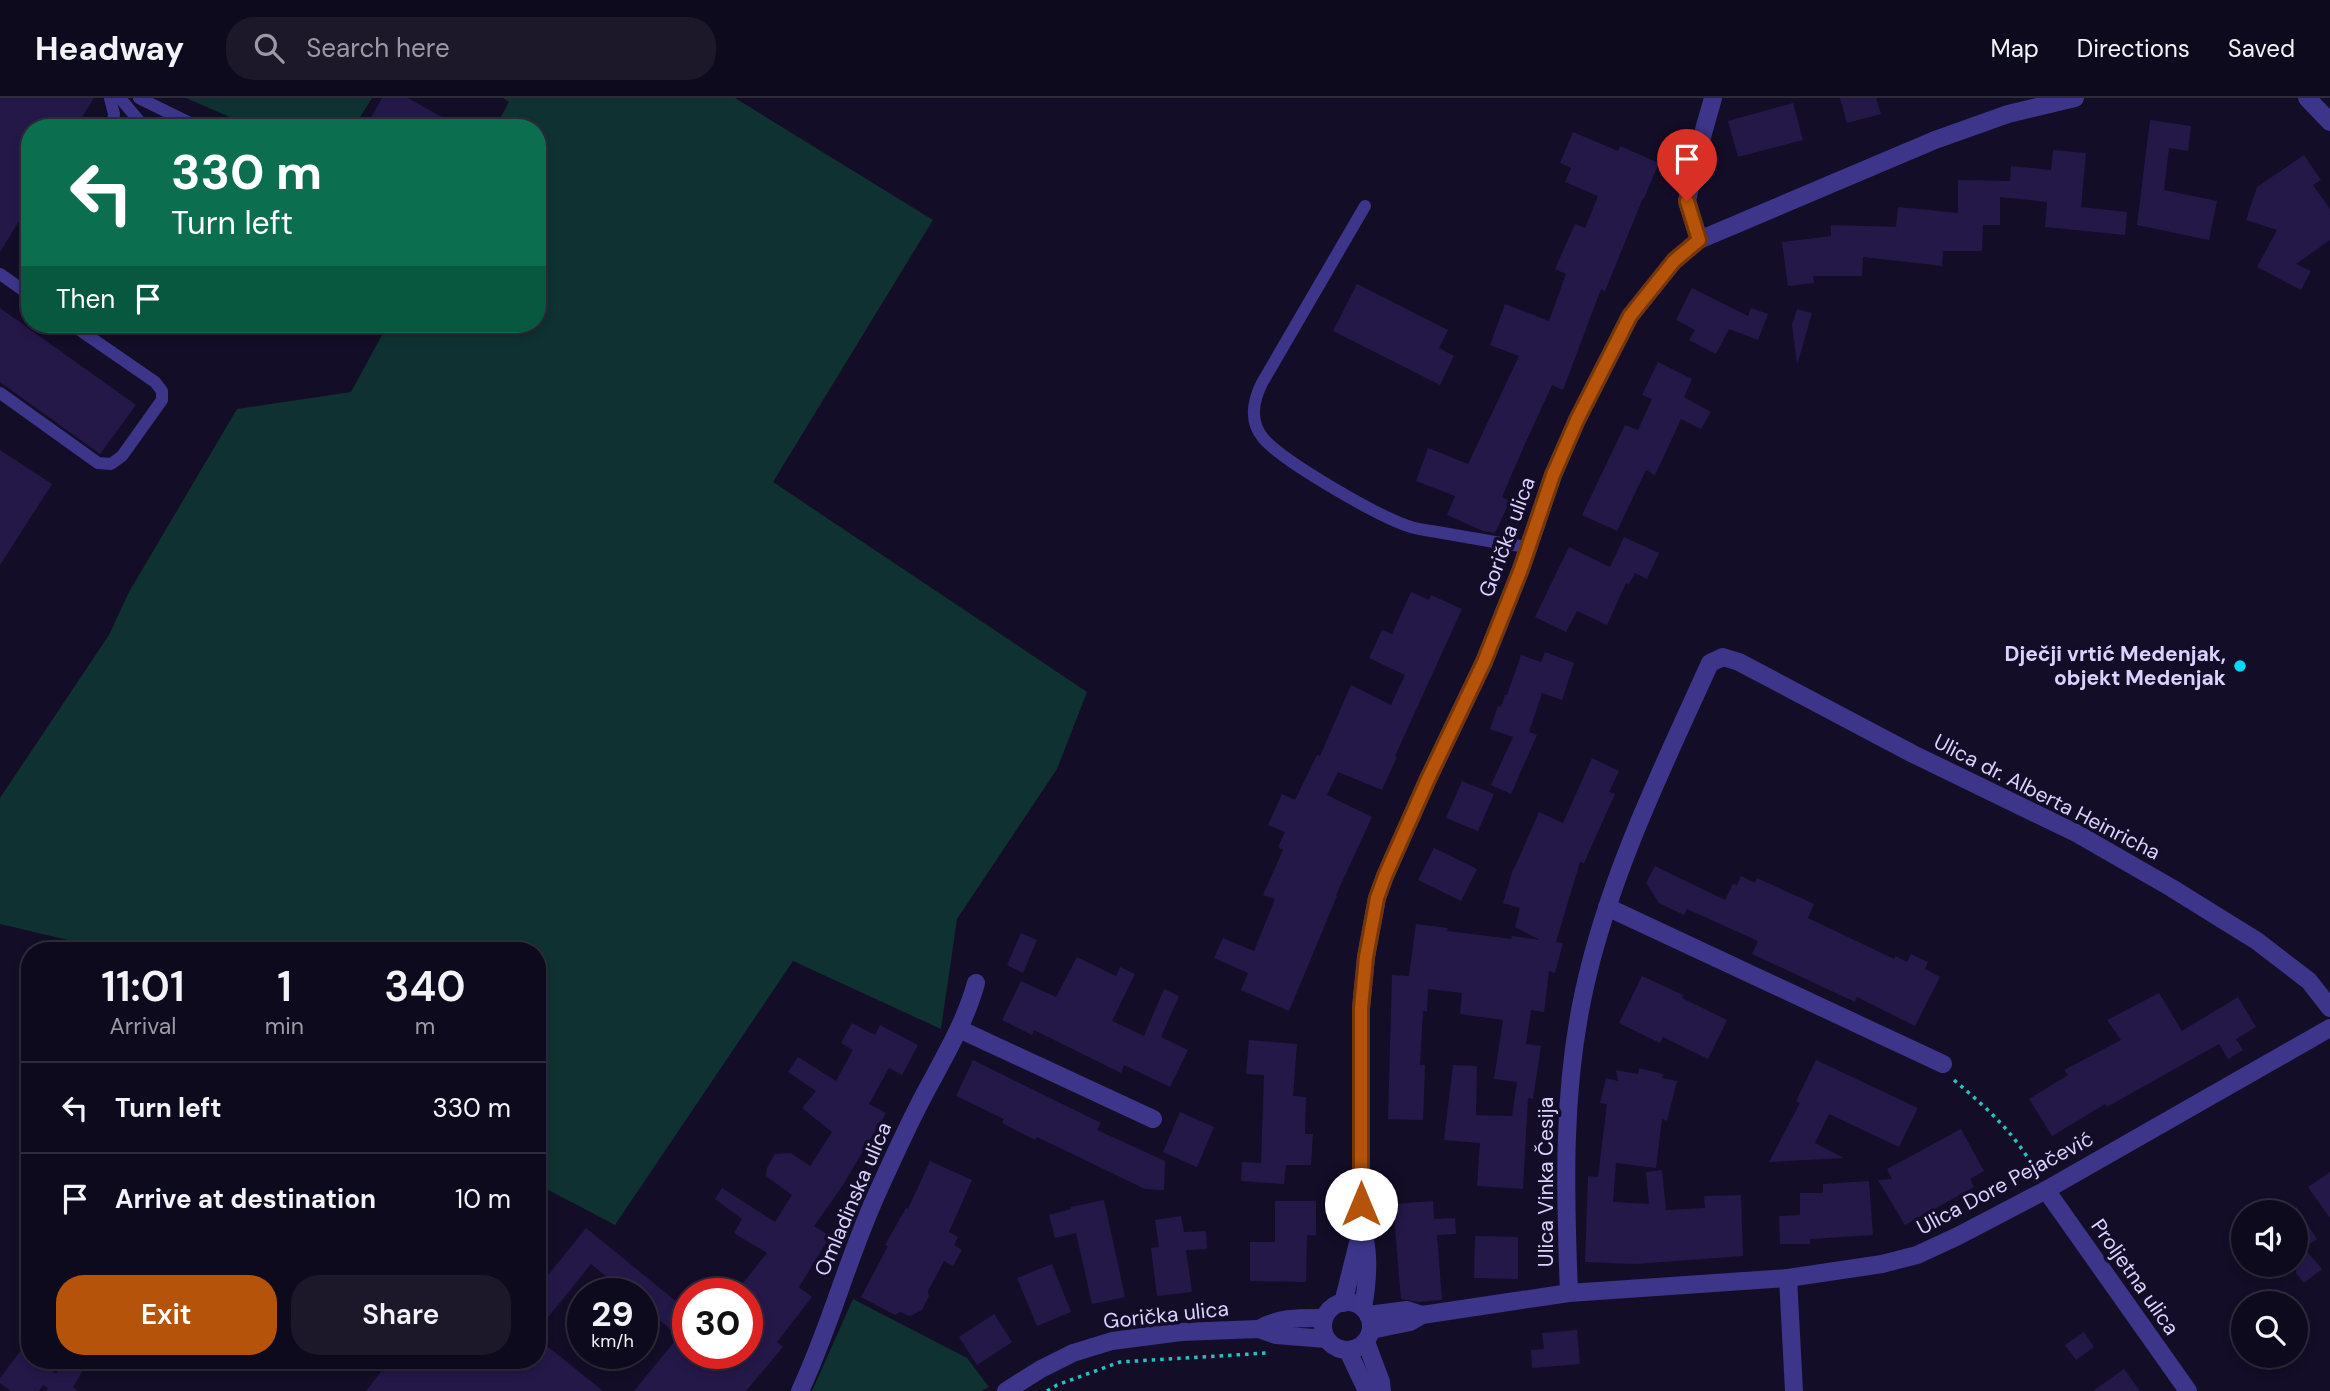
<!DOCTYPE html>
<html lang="en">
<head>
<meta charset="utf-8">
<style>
	:root { --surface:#0e0a1d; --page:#1c182a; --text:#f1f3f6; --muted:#9b9aa4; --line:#2e2b3b; --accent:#b45309 }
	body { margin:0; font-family:"DM Sans",sans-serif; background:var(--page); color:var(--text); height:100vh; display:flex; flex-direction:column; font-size:26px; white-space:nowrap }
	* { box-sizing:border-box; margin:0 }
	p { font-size:23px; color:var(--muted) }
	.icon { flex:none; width:38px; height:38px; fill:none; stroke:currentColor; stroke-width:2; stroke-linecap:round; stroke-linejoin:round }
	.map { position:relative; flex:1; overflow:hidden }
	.side { position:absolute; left:21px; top:844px; width:525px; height:427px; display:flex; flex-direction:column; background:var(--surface); border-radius:28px; box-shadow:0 4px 10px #0003,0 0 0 2px var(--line) }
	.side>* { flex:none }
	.banner { position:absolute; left:21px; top:21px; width:525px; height:214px; border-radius:28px; box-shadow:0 4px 10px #0003,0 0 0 2px var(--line); background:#0b6e4f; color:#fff; overflow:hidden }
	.controls { position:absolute; left:2231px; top:1102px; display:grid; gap:14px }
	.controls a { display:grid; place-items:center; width:77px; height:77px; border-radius:50%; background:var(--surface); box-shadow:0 4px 10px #0003,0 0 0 2px var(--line); font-size:35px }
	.speed { position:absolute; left:567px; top:1180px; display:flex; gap:14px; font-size:35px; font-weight:700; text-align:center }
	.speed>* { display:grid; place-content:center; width:91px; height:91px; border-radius:50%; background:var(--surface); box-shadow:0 4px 10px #0003,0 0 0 2px var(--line); line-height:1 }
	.speed small { font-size:18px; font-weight:400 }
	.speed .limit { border:10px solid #d22; background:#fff; color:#111 }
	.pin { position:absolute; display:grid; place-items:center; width:60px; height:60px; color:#fff; margin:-72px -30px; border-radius:50% 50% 50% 0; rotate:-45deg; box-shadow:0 0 7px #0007 }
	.pin .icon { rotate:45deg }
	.me { position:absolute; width:77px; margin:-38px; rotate:0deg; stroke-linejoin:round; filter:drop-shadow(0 0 5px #0008) }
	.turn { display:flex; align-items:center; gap:24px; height:147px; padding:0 35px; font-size:32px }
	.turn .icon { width:91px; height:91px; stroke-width:2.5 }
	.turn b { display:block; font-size:49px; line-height:60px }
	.then { display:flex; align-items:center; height:66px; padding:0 35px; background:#0003; gap:14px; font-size:26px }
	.eta { display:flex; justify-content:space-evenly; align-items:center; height:119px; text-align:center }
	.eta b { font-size:42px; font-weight:600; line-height:49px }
	.button { display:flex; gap:14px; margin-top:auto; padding:14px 35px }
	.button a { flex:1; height:80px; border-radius:28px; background:var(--accent); color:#fff; font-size:28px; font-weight:600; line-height:80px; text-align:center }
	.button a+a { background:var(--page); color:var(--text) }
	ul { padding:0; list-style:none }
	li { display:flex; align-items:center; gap:21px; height:91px; padding:0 35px; border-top:2px solid var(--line) }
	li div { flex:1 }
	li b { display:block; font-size:26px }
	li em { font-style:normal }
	header { display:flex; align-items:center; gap:42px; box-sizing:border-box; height:98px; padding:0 35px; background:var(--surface); border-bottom:2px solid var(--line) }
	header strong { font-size:33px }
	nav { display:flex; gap:38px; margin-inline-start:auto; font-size:24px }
	.search { width:490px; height:63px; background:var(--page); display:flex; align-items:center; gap:18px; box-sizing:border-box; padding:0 24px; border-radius:28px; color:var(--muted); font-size:26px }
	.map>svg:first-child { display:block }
</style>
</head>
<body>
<header>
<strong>Headway</strong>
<div class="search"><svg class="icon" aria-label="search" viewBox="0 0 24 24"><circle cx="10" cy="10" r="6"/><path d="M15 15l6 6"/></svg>Search here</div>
<nav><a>Map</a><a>Directions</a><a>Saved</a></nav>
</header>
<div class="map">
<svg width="2330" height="1293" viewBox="0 0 2330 1293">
	<rect width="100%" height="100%" fill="#130d27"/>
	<g fill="#103131">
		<path d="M186,0H372L353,30H255Z"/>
		<path d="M503,0H735L933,122L773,384L1087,594L1057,671L957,821L941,931L793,863L615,1127L537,1086V852H110L0,826V700L109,537L129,494L237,311L351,294L388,226H537V30H495L509,4Z"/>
		<path d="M853,1201L967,1260L989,1289L981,1293H812Z"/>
	</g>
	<g fill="#241849">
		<path d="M0,0H94L75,30H30V105L0,154Z"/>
		<path d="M382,0H408L461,30H365Z"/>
		<path d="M1840,0H1876L1881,16L1847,25Z"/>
		<path d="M1793,5L1803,42L1738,59L1728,23Z"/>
		<path d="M2150,22L2191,28L2188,53L2169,50L2164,92L2217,103L2209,142L2137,127Z"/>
		<path d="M1573,34L1618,53L1620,48L1659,65L1644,100H1643L1605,193L1601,191L1563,292L1552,287L1524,348L1502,399L1510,403L1495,435L1483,433L1447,417L1455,398L1416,383L1428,350L1468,366L1519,258L1490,247L1505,206L1549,223L1566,176L1555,171L1575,126L1585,130L1598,98L1565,84L1571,70L1560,65Z"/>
		<path d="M2053,52L2086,55L2081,109L2127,114L2125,137L2045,129L2047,104L2000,99V127H1983L1982,153H1943L1942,168L1863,159L1862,178H1813L1814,185L1788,188L1782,144L1831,138V127L1896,129L1898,109L1958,115V82L2010,83L2011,68L2051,72Z"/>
		<path d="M2304,57L2321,82L2313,87L2330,111V142L2296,166L2311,173L2301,192L2257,169L2277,132L2246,122L2257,89Z"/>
		<path d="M1357,186L1448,232L1439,250L1454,258L1440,287L1333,233Z"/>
		<path d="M1692,190L1748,218L1751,210L1768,216L1758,242L1729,231L1716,256L1689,242L1695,232L1676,222Z"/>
		<path d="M0,210L136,307L100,356L0,284Z"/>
		<path d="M1797,211L1812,215L1797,267L1792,227Z"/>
		<path d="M1658,264L1692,281L1684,299L1711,314L1701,331L1681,321L1655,377L1646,372L1617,433L1582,417L1625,327L1638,332L1652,301L1642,297Z"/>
		<path d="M0,352L52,386L0,467Z"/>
		<path d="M1624,439L1659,455L1647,481L1635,475L1629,486L1626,485L1607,527L1577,513L1566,534L1535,519L1569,449L1610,469Z"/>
		<path d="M1411,494L1429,502L1431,497L1462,511L1395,658L1397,659L1382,692L1338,674L1327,697L1372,719L1336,797L1337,798L1289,913L1241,892L1248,875L1214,860L1223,840L1254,853L1275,801L1263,797L1283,752L1278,749L1285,734L1268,727L1282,696L1295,702L1317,657L1320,658L1351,587L1391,607L1405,577L1369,560L1382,532L1392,536Z"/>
		<path d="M1545,554L1574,565L1562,602L1542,595L1529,634L1537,637L1511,696L1491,687L1513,639L1490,631L1498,608L1501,609L1505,597H1507L1521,557L1541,564Z"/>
		<path d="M1592,660L1619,673L1609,694L1615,696L1584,765L1580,764L1556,844L1563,845L1555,875L1549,873L1544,914L1531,912L1526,946L1541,948L1533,1001L1528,1000L1523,1091L1477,1088L1480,1045L1444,1042L1453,967L1477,968L1476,1017L1512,1018L1517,984L1494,981L1503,922L1460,916L1462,895L1428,891L1427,913H1423L1420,967H1425L1423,1022L1388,1021L1392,877L1409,878L1416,826L1448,830L1447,833L1511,841L1512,838L1540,842L1515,829L1520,810L1503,805L1513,771H1514L1539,714L1563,725Z"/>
		<path d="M1462,683L1494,696L1478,733L1446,720Z"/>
		<path d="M1434,750L1477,771L1461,803L1418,782Z"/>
		<path d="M1655,768L1725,802L1733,786L1737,787L1741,778L1755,785L1757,780L1814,806L1808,820L1894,861L1895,858L1907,864L1911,856L1928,864L1925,871L1940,879L1915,928L1857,899L1855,904L1752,856L1758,843L1687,811L1684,817L1659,805L1646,785Z"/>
		<path d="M1021,835L1037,842L1023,875L1007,867Z"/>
		<path d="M1077,859L1116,878L1120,869L1135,876L1112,923L1144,938L1164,891L1179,898L1161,939L1188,952L1170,989L1124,967L1121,975L1034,932L1032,937L1002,922L1021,883L1056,899Z"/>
		<path d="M1642,878L1683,897L1682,900L1727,922L1708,961L1663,939L1660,945L1619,925Z"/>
		<path d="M2159,895L2182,933L2238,899L2256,929L2236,941L2243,952L2228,961L2219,946L2107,1009L2105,1006L2052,1038L2029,1001L2068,977L2064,972L2121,942L2107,922Z"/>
		<path d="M852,925L875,937L880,927L918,947L902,977L889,970L869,1006L886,1015L841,1090L814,1128L830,1138L799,1189L812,1199L777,1244L783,1249L746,1293H634L679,1238L642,1208V1195H626L591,1166L537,1233V1191L586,1130L688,1213V1255H747V1195H735L767,1155L734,1135L742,1121L715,1101L722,1090L775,1124L792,1097L766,1078L767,1070L775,1056L791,1055L810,1068L832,1034L802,1010L816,993L788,974L798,959L836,983L853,952L841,945Z"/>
		<path d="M1249,942L1297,946L1293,998L1306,999L1305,1036H1313L1311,1067H1286L1284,1086L1241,1083L1242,1064L1261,1065L1264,977L1246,976Z"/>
		<path d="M973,962L1101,1025L1097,1032L1165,1063L1164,1092L1145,1091L1037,1039L1035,1042L1002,1025L1004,1021L956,998Z"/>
		<path d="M1816,962L1918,1010L1899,1049L1829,1016L1815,1045L1844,1060L1769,1064L1800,1005L1796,1003Z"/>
		<path d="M1639,970L1663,976L1662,980L1677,983L1667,1023L1662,1021L1656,1070L1616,1065L1613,1104L1649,1106L1646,1074L1662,1072L1666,1112L1705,1110L1704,1098L1741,1097L1743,1158L1635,1166L1585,1164L1588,1078L1598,1079L1607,1006L1600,1005L1606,980L1618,983L1616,972L1638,976Z"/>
		<path d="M1180,1014L1214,1029L1197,1069L1163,1054Z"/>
		<path d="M1961,1031L1984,1073L1970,1081L1974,1089L1936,1110L1941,1117L1926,1127L1921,1118L1905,1127L1878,1082L1892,1081L1887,1071Z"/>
		<path d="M930,1063L972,1082L949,1134L958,1139L954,1147L962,1152L953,1168L944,1163L928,1193L929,1198L922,1212L910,1218L900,1214L895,1217L861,1199L888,1148L885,1147L906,1110L908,1111Z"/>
		<path d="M2330,1074V1120L2308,1089Z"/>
		<path d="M1869,1083L1873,1137L1810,1141V1146H1780L1779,1118L1800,1117V1095H1823V1086Z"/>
		<path d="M1104,1102L1125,1199L1092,1206L1076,1135L1055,1140L1049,1117L1071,1111V1109Z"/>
		<path d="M1275,1103H1316V1137H1307L1306,1184L1250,1183V1144H1275Z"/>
		<path d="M1433,1103L1434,1121L1455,1120L1456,1136L1437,1137L1442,1202L1419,1204L1401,1201L1393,1106Z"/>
		<path d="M2296,1108L2317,1141L2304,1150L2322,1171L2304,1185L2296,1175Z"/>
		<path d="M1181,1118L1184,1134L1206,1133L1207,1151L1186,1152L1192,1194L1157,1198L1151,1150L1159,1149L1155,1122Z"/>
		<path d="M1475,1138L1518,1139V1181L1474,1180Z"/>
		<path d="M1052,1166L1071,1214L1037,1228L1017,1180Z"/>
		<path d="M994,1216L1012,1244L977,1267L959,1239Z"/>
		<path d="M1577,1232L1580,1266L1532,1270L1531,1252L1544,1251L1542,1235Z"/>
		<path d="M2084,1234L2094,1249L2076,1262L2065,1247Z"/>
		<path d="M537,1240L603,1293H366L390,1262H537Z"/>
		<path d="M23,1250L30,1256V1262H38L56,1276L64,1262H76L86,1267L73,1289L78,1293H46L48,1290L43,1287L39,1293H11L0,1285V1280Z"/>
		<path d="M2124,1271L2140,1293H2093Z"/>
	</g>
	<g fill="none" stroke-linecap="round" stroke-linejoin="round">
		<g stroke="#26c1bf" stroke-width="3.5" stroke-dasharray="3.5 5" stroke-linecap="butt">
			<path d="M1954,982C1989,1012 2014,1034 2037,1075"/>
			<path d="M1047,1293L1057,1287L1120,1264L1267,1255"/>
		</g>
		<g stroke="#3c358a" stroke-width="12">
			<path d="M110,0L114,16L112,30"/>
			<path d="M120,0L145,30"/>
			<path d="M139,0L200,30"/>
			<path d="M1365,108L1262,285C1253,303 1249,323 1263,340C1283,364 1381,420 1411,429C1421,432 1432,433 1443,435C1471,440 1499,445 1528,449"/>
			<path d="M0,176L30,197"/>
			<path d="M0,295L98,365L111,366L122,358L162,302V293L155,284L71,226"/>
		</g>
		<g stroke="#3c358a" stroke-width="18">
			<path d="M2307,0L2330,24"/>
			<path d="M1699,142L1687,103L1696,60L1713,0"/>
			<path d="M1607,809L1943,966"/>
			<path d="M959,931L1153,1021"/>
			<path d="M2046,1092L2188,1293"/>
			<path d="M1788,1180L1794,1293"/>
			<path d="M1569,1195C1565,1094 1562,993 1584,893C1609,778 1662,671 1710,565L1723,559L1739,564L1913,656L2076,735L2170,789L2257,843L2309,883L2330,910"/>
			<circle cx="1347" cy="1228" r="24"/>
			<path d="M1343,1205L1361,1133"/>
			<path d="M1363,1210C1366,1193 1368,1175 1367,1158C1366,1141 1361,1124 1361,1106V910L1366,859L1377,800L1385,778L1428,681L1484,564L1521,471L1553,377L1577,322L1630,218L1674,163L1699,142L1935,42L2008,16L2075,0"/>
			<path d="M1368,1217L1407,1212L1422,1217"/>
			<path d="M1259,1231C1279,1219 1301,1220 1324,1220"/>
			<path d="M1371,1232L1410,1224L1422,1217L1569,1195L1788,1180L1882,1166L1917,1157L1958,1138L2046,1092L2330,930"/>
			<path d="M1366,1244L1381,1284L1382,1293"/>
			<path d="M1348,1253L1367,1293"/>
			<path d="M800,1293C831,1227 849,1155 880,1089C894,1058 908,1027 924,997C943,961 965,925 976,885"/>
			<path d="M1006,1293L1041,1271L1073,1255L1112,1243L1181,1234L1259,1231L1276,1237L1326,1241"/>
		</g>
	</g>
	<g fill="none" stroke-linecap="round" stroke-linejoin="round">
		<defs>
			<path id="route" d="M1361,1106V910L1366,859L1377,800L1385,778L1428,681L1484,564L1521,471L1553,377L1577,322L1630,218L1674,163L1699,142L1687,103"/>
		</defs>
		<use href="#route" stroke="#753606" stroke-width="18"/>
		<use href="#route" stroke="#b45309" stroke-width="12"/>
	</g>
	<circle fill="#00d9fe" stroke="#130d27" stroke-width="2.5" cx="2240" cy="568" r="7"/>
	<g text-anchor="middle" stroke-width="7" stroke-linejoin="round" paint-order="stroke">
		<g font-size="21" fill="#dad3ff" stroke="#130d27">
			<text transform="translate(1507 439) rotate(-70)" y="7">Gorička ulica</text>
			<text transform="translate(2047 699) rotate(27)" y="7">Ulica dr. Alberta Heinricha</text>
			<text transform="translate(1546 1084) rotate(-90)" y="7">Ulica Vinka Česija</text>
			<text transform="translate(2005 1085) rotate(-28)" y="7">Ulica Dore Pejačević</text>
			<text transform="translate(853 1101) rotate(-67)" y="7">Omladinska ulica</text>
			<text transform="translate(2135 1179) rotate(55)" y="7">Proljetna ulica</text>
			<text transform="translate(1166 1217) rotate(-6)" y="7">Gorička ulica</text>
		</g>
		<g font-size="21" font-weight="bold" fill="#dad3ff" stroke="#130d27" text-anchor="end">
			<text x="2226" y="563">Dječji vrtić Medenjak,<tspan x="2226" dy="24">objekt Medenjak</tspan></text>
		</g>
	</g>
</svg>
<div class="controls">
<a><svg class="icon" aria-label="sound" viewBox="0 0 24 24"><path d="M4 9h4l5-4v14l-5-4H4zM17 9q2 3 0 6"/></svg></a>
<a><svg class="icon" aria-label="search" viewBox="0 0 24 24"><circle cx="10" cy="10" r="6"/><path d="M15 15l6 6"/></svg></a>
</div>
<div class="speed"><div>29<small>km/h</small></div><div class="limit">30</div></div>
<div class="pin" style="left:1687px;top:103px;background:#d93025"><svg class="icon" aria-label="arrive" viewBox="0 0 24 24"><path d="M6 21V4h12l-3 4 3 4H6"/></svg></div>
<svg class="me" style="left:1361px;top:1106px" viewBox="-20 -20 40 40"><circle r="19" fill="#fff"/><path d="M0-13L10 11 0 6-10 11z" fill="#b45309"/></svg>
<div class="banner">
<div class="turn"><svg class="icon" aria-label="left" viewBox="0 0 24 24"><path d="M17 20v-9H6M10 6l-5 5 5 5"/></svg><div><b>330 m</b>Turn left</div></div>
<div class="then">Then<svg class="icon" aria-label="arrive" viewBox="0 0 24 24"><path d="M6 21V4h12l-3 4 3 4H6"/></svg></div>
</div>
<section class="side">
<div class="eta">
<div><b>11:01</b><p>Arrival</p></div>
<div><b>1</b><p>min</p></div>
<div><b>340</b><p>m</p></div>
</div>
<ul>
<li><svg class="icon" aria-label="left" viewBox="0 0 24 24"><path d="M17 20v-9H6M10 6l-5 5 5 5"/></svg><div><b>Turn left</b></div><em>330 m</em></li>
<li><svg class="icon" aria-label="arrive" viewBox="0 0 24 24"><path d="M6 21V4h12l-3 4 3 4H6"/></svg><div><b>Arrive at destination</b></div><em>10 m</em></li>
</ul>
<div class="button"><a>Exit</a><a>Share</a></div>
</section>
</div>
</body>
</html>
